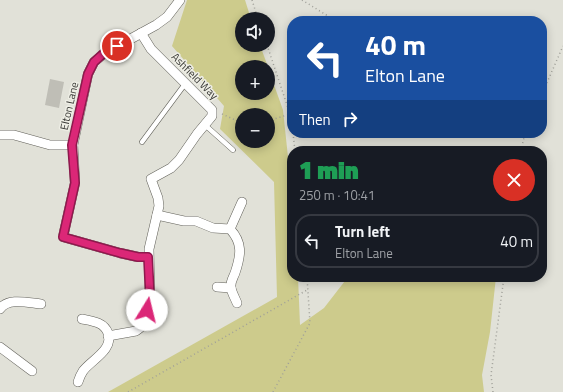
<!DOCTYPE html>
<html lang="en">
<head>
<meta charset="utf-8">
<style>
	:root { --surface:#171b24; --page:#242831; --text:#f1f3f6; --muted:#9ea1a6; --line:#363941 }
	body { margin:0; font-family:"Titillium Web",sans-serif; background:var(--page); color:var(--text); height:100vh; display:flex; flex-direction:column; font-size:15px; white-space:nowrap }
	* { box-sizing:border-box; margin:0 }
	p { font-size:13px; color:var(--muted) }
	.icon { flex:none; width:22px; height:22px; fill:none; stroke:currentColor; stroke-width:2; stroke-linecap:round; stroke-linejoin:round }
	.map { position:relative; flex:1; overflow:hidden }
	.details { position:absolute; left:287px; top:146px; width:260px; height:136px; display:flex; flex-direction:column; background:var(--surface); border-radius:16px; box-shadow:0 2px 10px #0003 }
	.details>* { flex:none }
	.hud { position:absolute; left:287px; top:16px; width:260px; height:122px; border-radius:16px; box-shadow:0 2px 10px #0003; background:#1a4fa0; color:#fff; overflow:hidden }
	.buttons { position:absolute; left:235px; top:12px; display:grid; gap:8px }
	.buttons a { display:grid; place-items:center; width:40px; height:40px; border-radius:50%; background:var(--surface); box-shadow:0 2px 10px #0003; font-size:20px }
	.pin { position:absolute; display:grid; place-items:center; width:34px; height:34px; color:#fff; margin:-17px; border:2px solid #fff; border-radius:50%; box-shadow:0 1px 4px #0007 }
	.me { position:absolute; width:44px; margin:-22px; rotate:9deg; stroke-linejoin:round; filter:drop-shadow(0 0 3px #0008) }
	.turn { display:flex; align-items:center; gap:14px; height:84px; padding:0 12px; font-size:18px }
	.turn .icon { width:52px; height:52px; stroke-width:2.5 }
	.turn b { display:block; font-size:28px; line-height:34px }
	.then { display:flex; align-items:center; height:38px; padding:0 12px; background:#0003; gap:8px; font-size:15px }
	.round { display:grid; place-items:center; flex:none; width:42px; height:42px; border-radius:21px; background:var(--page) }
	.overview { display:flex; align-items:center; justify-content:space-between; height:68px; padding:0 12px }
	h1 { font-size:24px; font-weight:800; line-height:30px; color:#1e9e55 }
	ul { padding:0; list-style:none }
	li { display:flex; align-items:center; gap:12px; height:54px; margin:0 8px 6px; padding:0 4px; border:2px solid var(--line); border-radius:16px }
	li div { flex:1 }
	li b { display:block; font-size:15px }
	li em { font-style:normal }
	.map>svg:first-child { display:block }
</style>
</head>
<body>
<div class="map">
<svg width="563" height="392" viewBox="0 0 563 392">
	<rect width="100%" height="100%" fill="#e1e1d8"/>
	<path fill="#cdcb8c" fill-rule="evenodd" d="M187,0H245L251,19H242V45H260L268,67H242V93H268V68L283,110L292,195V277H298L300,325L324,308L348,277H496L490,332L482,375L484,392H108L277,297L274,182L220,129L224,106L172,46ZM242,115H268V141H242Z"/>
	<path fill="#bfbeb6" d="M50,79L64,82L59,108L45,105Z"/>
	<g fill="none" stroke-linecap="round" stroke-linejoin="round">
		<defs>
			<g id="lane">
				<path d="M205,125L233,150"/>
				<path d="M142,142L185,84"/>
			</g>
			<g id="street">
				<path d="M0,135H14L50,145H73"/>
				<path d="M157,215L184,221H196L213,228L230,229C243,243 241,255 235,273C233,278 230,282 231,288C232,293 235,298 237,303"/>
				<path d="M230,229L242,202"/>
				<path d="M148,257H138L120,253L63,237L75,183L73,145L88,74L94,62L105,53L156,25L167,17L180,0"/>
				<path d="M217,287L231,288"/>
				<path d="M0,309C8,297 29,303 41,304"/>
				<path d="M108,336L136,331L140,328L143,323L150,297L149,249L159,206L158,198L151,179L171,168L179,160L197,134L212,116V110L151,49L141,33"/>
				<path d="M0,347L32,371"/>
				<path d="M78,382C79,379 81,374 83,371C91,360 114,350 108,333C104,322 92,321 82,319"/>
			</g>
		</defs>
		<use href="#lane" stroke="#62615a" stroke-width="5.5"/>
		<use href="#street" stroke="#62615a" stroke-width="10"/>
		<g stroke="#a0a099" stroke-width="1.5" stroke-dasharray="1 3" stroke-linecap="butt">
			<path d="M252,0L258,19"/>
			<path d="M302,0L336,21"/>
			<path d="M267,45L290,114L292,127"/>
			<path d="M542,94L563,46"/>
			<path d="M222,114L242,123"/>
			<path d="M268,121L290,114"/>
			<path d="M293,133L295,151"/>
			<path d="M517,133L523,137"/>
			<path d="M521,151L525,133"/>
			<path d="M128,392L307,290"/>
			<path d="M273,392L310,323L307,277"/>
			<path d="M493,392L491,375L504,277"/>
		</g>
		<use href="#lane" stroke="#fff" stroke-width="4.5"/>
		<use href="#street" stroke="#fff" stroke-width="9"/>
	</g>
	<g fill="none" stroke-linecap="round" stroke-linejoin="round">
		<defs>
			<path id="route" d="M117,46L104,53L94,62L88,74L72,145L75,183L63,237L120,253L138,257H148L150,297L147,310"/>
		</defs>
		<use href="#route" stroke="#8e194d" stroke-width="10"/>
		<use href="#route" stroke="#db2777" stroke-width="7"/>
	</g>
	<g text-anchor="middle" stroke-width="3" stroke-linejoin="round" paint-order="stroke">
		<g font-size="11" fill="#373734" stroke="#eeeee5">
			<text transform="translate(195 76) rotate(45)" y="4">Ashfield Way</text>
			<text transform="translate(69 106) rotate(-77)" y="4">Elton Lane</text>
		</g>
	</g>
</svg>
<div class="buttons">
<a><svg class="icon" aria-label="sound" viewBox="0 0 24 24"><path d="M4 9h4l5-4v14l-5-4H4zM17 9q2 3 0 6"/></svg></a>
<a>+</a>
<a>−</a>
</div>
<div class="pin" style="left:117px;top:46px;background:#d93025"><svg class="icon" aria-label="arrive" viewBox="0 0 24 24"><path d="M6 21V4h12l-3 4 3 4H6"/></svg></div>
<svg class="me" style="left:147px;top:310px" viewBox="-20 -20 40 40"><circle r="19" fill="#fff"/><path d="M0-13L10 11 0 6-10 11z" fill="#db2777"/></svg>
<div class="hud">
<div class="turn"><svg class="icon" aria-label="left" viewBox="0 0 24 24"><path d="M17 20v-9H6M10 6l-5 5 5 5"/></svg><div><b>40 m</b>Elton Lane</div></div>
<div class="then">Then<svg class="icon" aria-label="right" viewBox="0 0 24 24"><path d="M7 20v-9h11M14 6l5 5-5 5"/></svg></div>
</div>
<section class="details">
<div class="overview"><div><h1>1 min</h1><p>250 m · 10:41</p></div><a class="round" style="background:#d93025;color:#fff"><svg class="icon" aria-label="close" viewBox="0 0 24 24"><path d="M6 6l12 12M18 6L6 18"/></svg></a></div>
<ul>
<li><svg class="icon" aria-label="left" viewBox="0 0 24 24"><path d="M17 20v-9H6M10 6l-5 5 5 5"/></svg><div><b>Turn left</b><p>Elton Lane</p></div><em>40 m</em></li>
</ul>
</section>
</div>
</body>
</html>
